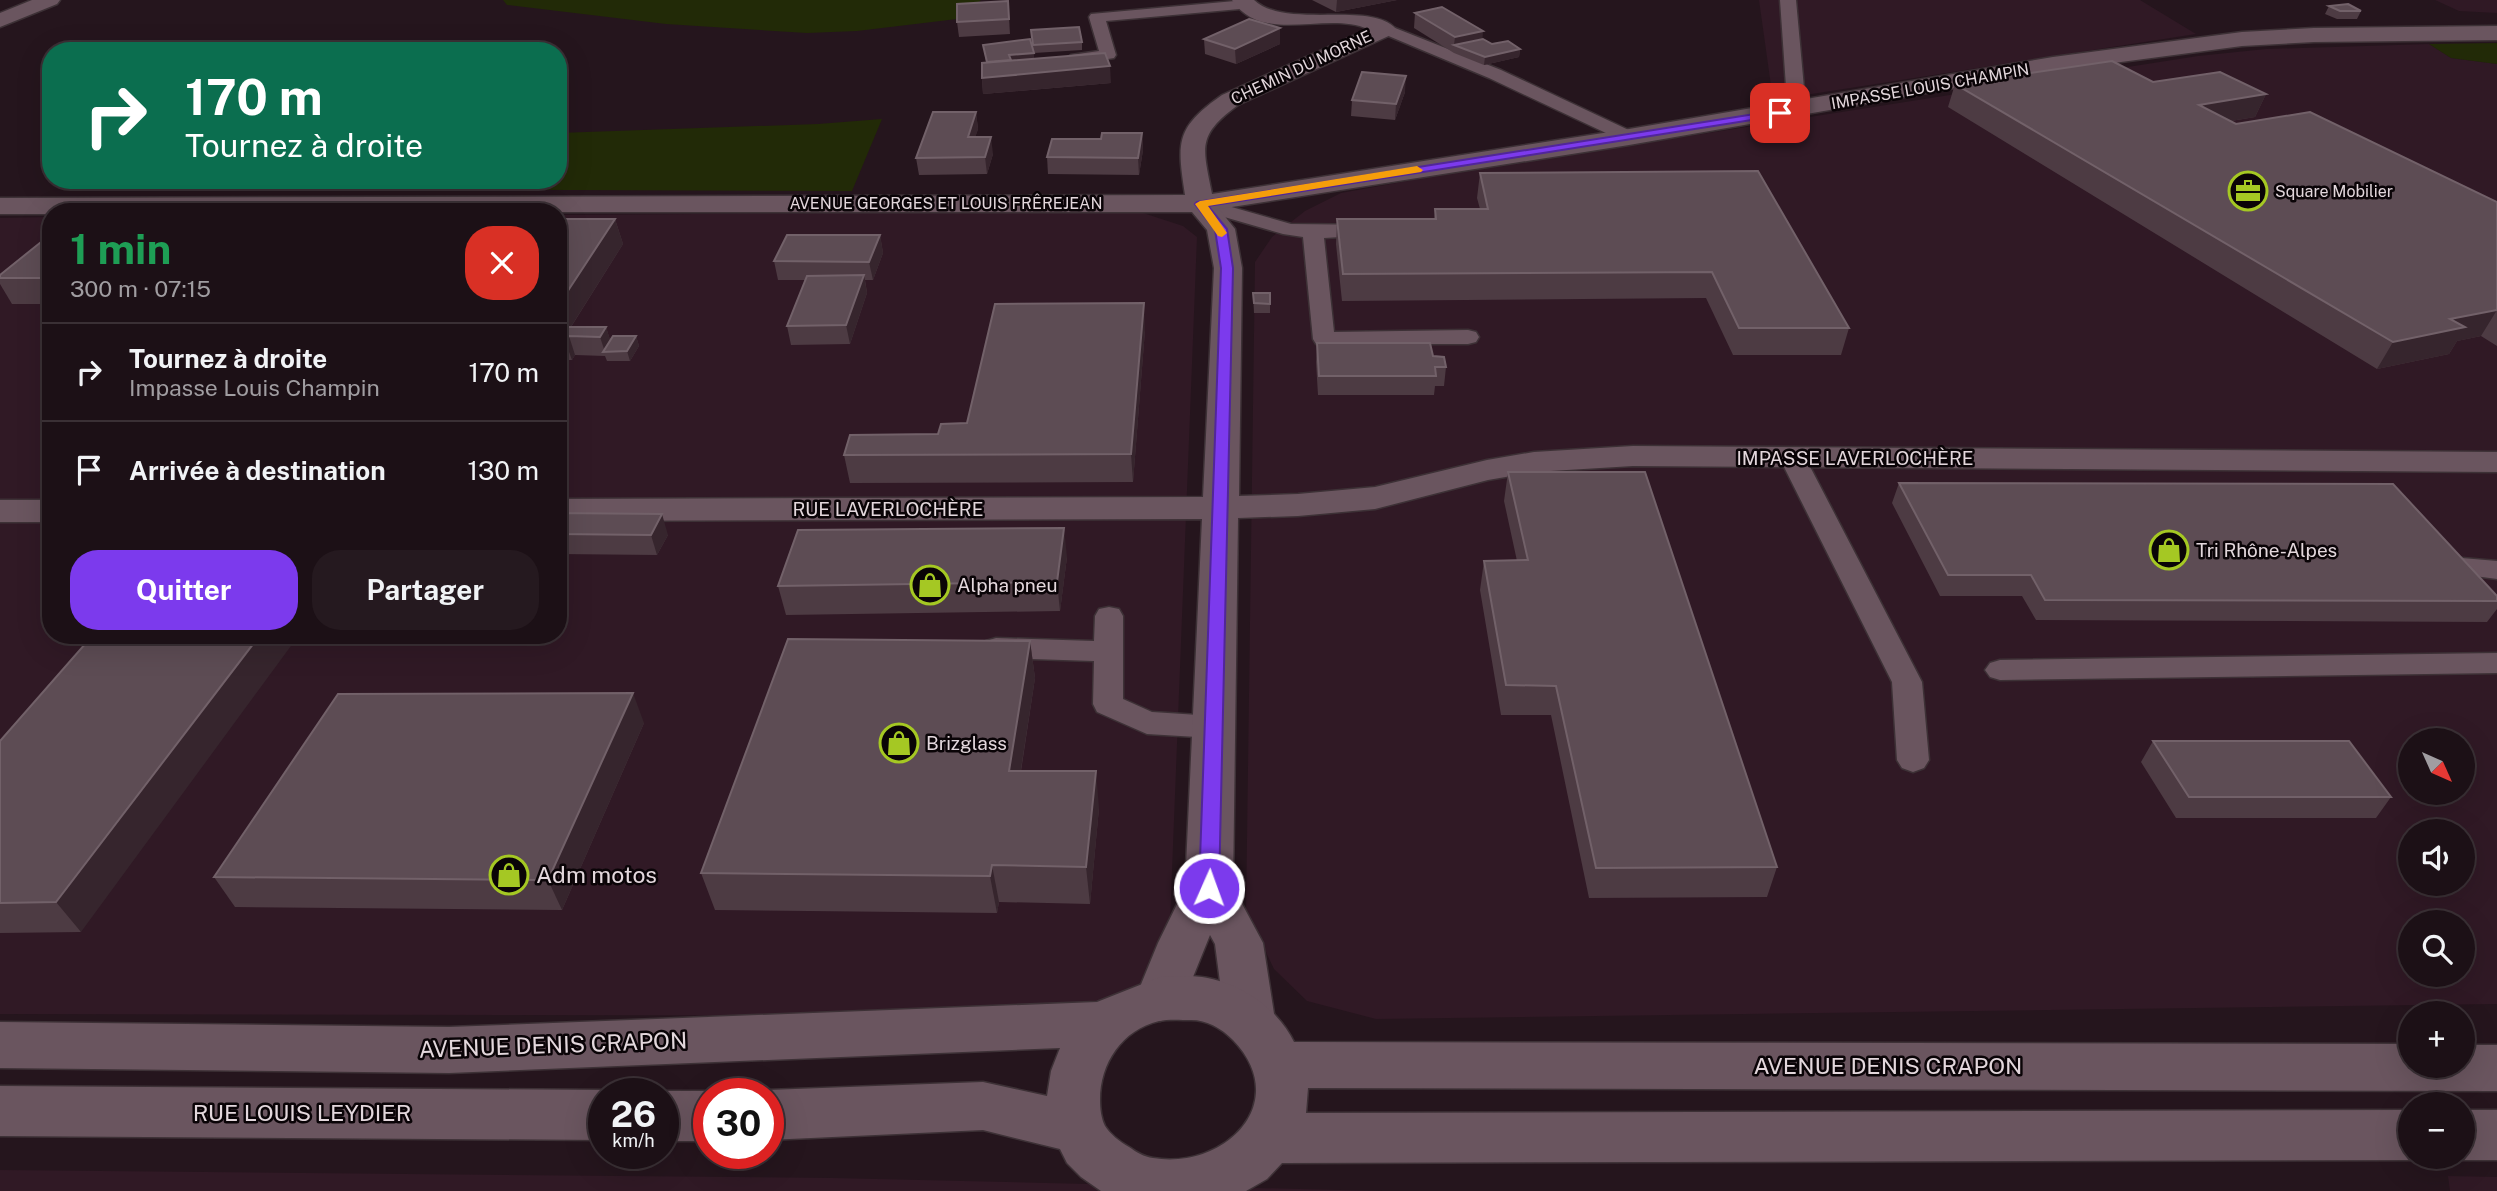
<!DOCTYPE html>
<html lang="fr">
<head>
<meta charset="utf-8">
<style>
	:root { --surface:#1c1016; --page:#25191f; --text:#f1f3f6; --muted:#a09da1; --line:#3a3035; --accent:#7c3aed }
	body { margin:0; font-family:"Public Sans",sans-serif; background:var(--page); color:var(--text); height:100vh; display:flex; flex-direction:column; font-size:26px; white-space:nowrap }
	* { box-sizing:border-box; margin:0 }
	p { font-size:23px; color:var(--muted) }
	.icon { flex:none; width:38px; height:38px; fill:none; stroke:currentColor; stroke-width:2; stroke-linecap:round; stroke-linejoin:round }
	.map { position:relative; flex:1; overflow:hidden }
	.sheet { position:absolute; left:42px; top:203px; width:525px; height:441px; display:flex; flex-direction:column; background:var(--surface); border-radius:28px; box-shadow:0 7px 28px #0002,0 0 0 2px var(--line) }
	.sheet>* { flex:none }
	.guide { position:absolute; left:42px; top:42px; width:525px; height:147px; border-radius:28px; box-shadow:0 7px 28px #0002,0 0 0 2px var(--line); background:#0b6e4f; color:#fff; overflow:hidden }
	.needle { width:46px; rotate:135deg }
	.controls { position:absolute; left:2398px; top:728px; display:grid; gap:14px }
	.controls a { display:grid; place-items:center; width:77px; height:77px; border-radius:50%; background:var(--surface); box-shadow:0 7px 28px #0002,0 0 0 2px var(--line); font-size:35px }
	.speed { position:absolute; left:588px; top:1078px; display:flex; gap:14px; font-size:35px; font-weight:700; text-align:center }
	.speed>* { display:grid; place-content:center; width:91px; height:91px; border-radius:50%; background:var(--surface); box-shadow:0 7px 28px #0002,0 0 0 2px var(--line); line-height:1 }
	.speed small { font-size:18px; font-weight:400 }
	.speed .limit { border:10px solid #d22; background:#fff; color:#111 }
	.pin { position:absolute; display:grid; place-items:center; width:60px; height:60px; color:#fff; margin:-30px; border-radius:14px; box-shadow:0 4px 10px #0006 }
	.me { position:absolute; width:77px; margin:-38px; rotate:2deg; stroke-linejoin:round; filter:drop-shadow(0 0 5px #0008) }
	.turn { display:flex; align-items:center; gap:24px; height:147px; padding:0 28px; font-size:32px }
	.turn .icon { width:91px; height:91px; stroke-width:2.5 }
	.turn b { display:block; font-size:49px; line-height:60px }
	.round { display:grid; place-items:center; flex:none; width:74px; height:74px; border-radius:28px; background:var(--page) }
	.summary { display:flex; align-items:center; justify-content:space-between; height:119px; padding:0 28px }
	h1 { font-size:42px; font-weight:700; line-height:52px; color:#1e9e55 }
	.cta { display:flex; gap:14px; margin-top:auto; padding:14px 28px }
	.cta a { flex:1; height:80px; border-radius:28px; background:var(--accent); color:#fff; font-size:28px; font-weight:700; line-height:80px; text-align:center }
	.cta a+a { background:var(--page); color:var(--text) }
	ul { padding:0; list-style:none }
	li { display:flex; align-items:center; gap:21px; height:98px; padding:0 28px; border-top:2px solid var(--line) }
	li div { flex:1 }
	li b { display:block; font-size:26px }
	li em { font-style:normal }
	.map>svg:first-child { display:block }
</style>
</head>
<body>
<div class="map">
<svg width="2497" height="1191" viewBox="0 0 2497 1191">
	<rect width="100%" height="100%" fill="#25151d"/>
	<g fill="#301925" fill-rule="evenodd">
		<path d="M1759,0H2140L2196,34L1773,100Z"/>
		<path d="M2435,0H2497V13L2459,11Z"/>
		<path d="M2429,44L2451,58L2497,64V1004L1376,1019L1307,1001L1274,969L1246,911L1255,262L1272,237L1305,211L1341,193L1434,176L2198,56L2266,49ZM2410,740H2462V793H2410ZM2410,831H2462V884H2410ZM2410,922H2462V975H2410Z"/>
		<path d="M1137,211L1183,226L1197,237L1169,947L1143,985L1095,1006L1030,1016L0,1014V218L51,217V635H558V215Z"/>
		<path d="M0,1170L833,1178L1383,1191H0Z"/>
		<path d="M2448,1176L2497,1177V1191H2450Z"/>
	</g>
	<g fill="#222a07">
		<path d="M503,0H981L957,19L857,31L807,33L666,24L507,5Z"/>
		<path d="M2497,43V64L2451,58L2429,44Z"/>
		<path d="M882,119L852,191L314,189L320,180H558V133L818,124Z"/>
	</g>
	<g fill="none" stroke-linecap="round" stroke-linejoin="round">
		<defs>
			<g id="lane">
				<path d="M1246,0L1254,5L1251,8L1106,21L1116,55L1114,58L1071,65L1063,60L1071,55L1099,51L1089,17L1091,14Z"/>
				<path d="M1780,0H1796L1805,99L1814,109L1805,114L1799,113L1787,101Z"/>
				<path d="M1385,24L1501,70L1635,133L1638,137L1629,142L1623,141L1489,78L1379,32L1377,29L1379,26Z"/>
				<path d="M1200,198L1291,224L1381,225L1384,229L1381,233L1374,235L1324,238L1334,332L1468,330L1476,332L1479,337L1476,342L1468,344H1316L1313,339L1303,237L1283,234L1193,208L1190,204L1193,200Z"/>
				<path d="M1792,449L1801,452L1805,457L1922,682L1929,760L1924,768L1913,772L1902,768L1897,760L1892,682L1779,457L1783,452Z"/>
				<path d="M2462,558L2497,561V579L2452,573L2448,567L2452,561Z"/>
				<path d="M1109,607L1119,609L1123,616V699L1152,712L1214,716L1225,719L1229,727L1225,735L1214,738L1147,734L1097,712L1093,704L1094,661L996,658L986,655L981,648L986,641L996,638L1094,641L1095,616L1099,609Z"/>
				<path d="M2497,653V673L2000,680L1990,677L1985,670L1990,663L2000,660Z"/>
			</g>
			<g id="street">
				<path d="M32,0H60L57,4L0,27V13Z"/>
				<path d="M1232,0H1254C1286,30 1370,0 1396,29L1393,34L1238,105C1196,136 1203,147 1212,194L1629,129L2053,57L2242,32L2314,28L2497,26V40L2314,42L2242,46L2053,71L1629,145L1219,209L1235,229L1242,268L1239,496L1298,494L1375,487L1487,460L1534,452L1633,446L2497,452V472L1633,466L1534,472L1488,480L1375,509L1298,516L1238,518L1233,887L1263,943L1275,1020L1268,1036L1250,1042L1232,1036L1225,1020L1215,944L1210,935L1178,1014L1160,1021L1142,1014L1135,999L1158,943L1185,888L1202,519L558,521V499L1203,497L1214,268L1207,230L1192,212H51V214H0V198L1185,195C1177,142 1175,128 1222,95L1368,29C1325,10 1263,46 1232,0Z"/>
				<rect x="0" y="500" width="51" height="22"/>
			</g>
			<g id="secondary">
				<path d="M1191,976C1233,978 1275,1004 1294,1042L2410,1044V1066H2462V1045H2497V1091L1308,1088L1306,1113L2410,1110V1157H2419L2410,1160L1282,1163L1267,1179L1246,1191H1101L1081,1177L1067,1163L1060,1149L983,1130L768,1140V1094H759L768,1090L983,1082L1047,1096L1051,1071L1060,1048L449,1073L0,1068V1022L449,1027L1097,1002L1160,977ZM1191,1020C1207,1020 1221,1028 1233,1040C1293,1102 1225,1170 1153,1158C1144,1157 1136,1152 1129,1147C1120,1142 1110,1134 1105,1126C1101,1118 1100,1108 1100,1100C1100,1063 1122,1030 1159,1021C1168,1019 1181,1020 1191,1020Z"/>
				<path d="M0,1086L604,1090L613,1094H604V1140L0,1136Z"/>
				<path d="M663,1091H709L715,1094H709V1141H663V1094H657Z"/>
				<path d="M2462,1110H2497V1160H2462L2453,1157H2462Z"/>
			</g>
		</defs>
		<use href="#lane" stroke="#3d3136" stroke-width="3"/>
		<use href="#street" stroke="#3d3136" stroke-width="3"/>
		<use href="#secondary" stroke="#3d3136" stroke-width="3"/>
		<use href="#lane" fill="#6a555f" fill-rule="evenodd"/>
		<use href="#street" fill="#6a555f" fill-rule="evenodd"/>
		<use href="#secondary" fill="#6a555f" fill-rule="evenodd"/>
	</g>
	<g fill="#4d3b43">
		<path d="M1312,0H1397L1336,12Z"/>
		<path d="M2329,6L2361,11L2357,19H2337L2325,14Z"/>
		<path d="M1415,13L1483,39L1492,44L1520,49L1519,57L1484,65L1454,53L1414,28Z"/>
		<path d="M1009,17L1010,34L959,37L957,22Z"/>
		<path d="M1280,28V44L1236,64L1205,54L1204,39Z"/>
		<path d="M1031,30L1082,42V50L1034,53V58L1111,83L983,94L982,78L986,62L983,45L1033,50Z"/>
		<path d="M2153,82L2266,94L2255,117L2231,121L2236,124L2497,202V346L2481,336L2457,341L2449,354L2377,369L1948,107L1955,84Z"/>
		<path d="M1405,92L1395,120L1351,116L1352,100Z"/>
		<path d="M976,112L978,129L975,137L993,154L987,174L919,175L916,158Z"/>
		<path d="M1142,133L1143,150L1139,175L1048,174L1047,157L1101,139Z"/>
		<path d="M1480,173L1849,328L1841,355H1733L1706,298L1342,301L1336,244L1337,219H1434L1435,209H1480L1477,198Z"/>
		<path d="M558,219H615L623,244L571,327H606L610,340L636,336L639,346L630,361H607L605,356L575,355L572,360H558Z"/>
		<path d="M51,234V304H12L0,284V275Z"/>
		<path d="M880,235L883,253L873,280H865L867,293L850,344L791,345L787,326L805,280H778L774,261Z"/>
		<path d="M1253,293H1270V313H1254Z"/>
		<path d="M1145,330L1133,482L850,483L844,455L938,434L967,423Z"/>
		<path d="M1317,343L1433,356L1446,367L1444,386H1435L1434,395H1318L1316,362Z"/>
		<path d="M1508,472L1777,867L1767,897L1589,898L1551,715H1501L1480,590L1484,561H1517L1504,501Z"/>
		<path d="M1899,483L2497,596V609L2487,622L2036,620L2022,596H1940L1892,503Z"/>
		<path d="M558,513L668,535L657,555L558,554Z"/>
		<path d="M1067,557L1060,611L786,615L778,586Z"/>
		<path d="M1030,641L1035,678L1021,771L1099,808L1090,904L999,902L997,913L715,910L701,873Z"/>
		<path d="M644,723L562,910L235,907L214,877Z"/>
		<path d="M0,741L81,932L0,933Z"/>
		<path d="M2153,741L2391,797L2376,818H2176L2141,762Z"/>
	</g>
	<g fill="#36252d">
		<path d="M1337,0H1397L1336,12Z"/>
		<path d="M1280,28V44L1236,64L1235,49Z"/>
		<path d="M1483,31L1482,47L1454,45L1455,37Z"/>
		<path d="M1520,49L1519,57L1484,65L1485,57Z"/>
		<path d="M1034,53V61L1011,63L1009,55Z"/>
		<path d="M1110,66L1111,83L983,94L982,78Z"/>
		<path d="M1406,76L1405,92L1395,120L1396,104Z"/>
		<path d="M2266,94L2255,117L2188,128L2199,105Z"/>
		<path d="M976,112L978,129L970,154L968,137Z"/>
		<path d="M1142,133L1143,150L1139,175L1138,158Z"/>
		<path d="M991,137L993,154L987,174L985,157Z"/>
		<path d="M615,219L623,244L562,341H558V306Z"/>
		<path d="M880,235L883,253L873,280L869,262Z"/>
		<path d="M864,275L867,293L850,344L846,325Z"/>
		<path d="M1144,303L1145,330L1133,482L1131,454Z"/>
		<path d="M2497,310L2481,336L2457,341L2449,354L2377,369L2393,342L2450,319Z"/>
		<path d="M606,327L612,346L605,352L600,337Z"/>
		<path d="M569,336L575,355L572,360L565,341Z"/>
		<path d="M636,336L639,346L630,361L627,351Z"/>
		<path d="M662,514L668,535L657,555L651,535Z"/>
		<path d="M1064,528L1067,557L1060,611L1057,582Z"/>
		<path d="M260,635H299L81,932L56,902Z"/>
		<path d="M1030,641L1035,678L1015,808L1009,771Z"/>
		<path d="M633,693L644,723L562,910L548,880Z"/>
		<path d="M1096,771L1099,808L1090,904L1086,867Z"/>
		<path d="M992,865L999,902L997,913L990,876Z"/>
	</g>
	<g fill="#5d4c54" stroke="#726169" stroke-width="2">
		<path d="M1008,1L1009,19L957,22V4Z"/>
		<path d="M2348,4L2361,11H2340L2329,6Z"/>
		<path d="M1442,7L1483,31L1455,37L1415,13Z"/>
		<path d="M1249,19L1280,28L1235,49L1204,39Z"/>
		<path d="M1079,27L1082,42L1033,45L1031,30Z"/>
		<path d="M1030,39L1034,53L1009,55L1011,60L987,62L983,45Z"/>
		<path d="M1483,39L1492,44L1508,41L1520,49L1485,57L1454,45Z"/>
		<path d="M1105,53L1110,66L982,78V63Z"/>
		<path d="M2112,61L2153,82L2220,72L2266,94L2199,105L2236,124L2310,112L2497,202V310L2450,319L2465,327L2393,342L1955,84Z"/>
		<path d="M1362,72L1406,76L1396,104L1352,100Z"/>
		<path d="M933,112H976L968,137H991L985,157L916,158Z"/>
		<path d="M1102,133H1142L1138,158L1047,157L1052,139H1101Z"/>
		<path d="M1758,171L1849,328H1739L1712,272L1343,274L1337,219H1436L1435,209H1488L1480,173Z"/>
		<path d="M558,219H615L558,306Z"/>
		<path d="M51,234V278H0V275Z"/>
		<path d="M787,235H880L869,262L774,261Z"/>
		<path d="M864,275L846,325L787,326L807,276Z"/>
		<path d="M1253,293H1270V304L1254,303Z"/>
		<path d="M1144,303L1131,454L844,455L850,435L938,434L941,424L967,423L995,304Z"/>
		<path d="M558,327H606L600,337L569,336L565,341H558Z"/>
		<path d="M613,336H636L627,351L603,352Z"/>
		<path d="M1317,343H1430L1433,356L1444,357L1446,367H1435L1436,376H1319Z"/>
		<path d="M1508,472H1645L1777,867L1596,868L1556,686L1506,685L1484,561L1528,560Z"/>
		<path d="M1899,483L2393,484L2497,596V601L2045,600L2031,575H1948Z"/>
		<path d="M558,513L662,514L651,535L558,534Z"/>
		<path d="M1064,528L1057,582L778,586L798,530Z"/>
		<path d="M93,635H260L56,902L0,903V741Z"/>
		<path d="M788,639L1030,641L1009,771H1096L1086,867L992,865L990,876L701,873Z"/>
		<path d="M633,693L548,880L214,877L338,694Z"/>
		<path d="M2153,741H2349L2391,797H2189Z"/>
	</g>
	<path fill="#7c3aed" stroke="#51269a" stroke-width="2" d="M1780,110L1783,111V115L1208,206L1227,229L1233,268L1219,888L1216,894L1209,896L1202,894L1199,888L1221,268L1215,230L1195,204L1197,202Z"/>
	<path fill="#f59e0b" d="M1417,166L1423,170L1421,172L1208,206L1227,233L1222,237L1218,236L1195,204L1200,201Z"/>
	<defs>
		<symbol id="office-ring" viewBox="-11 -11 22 22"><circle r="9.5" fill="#0a0407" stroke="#a5c823" stroke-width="1.5"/><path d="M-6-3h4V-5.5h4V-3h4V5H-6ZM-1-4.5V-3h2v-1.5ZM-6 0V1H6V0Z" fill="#a5c823"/></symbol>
		<symbol id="shop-ring" viewBox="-11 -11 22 22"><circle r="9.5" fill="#0a0407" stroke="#a5c823" stroke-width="1.5"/><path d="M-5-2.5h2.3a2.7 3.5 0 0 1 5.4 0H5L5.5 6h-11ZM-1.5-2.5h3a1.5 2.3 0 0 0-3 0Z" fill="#a5c823"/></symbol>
	</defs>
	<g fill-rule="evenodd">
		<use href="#office-ring" x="2226" y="169" width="44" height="44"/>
		<use href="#shop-ring" x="2147" y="528" width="44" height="44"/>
		<use href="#shop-ring" x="908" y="563" width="44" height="44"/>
		<use href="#shop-ring" x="877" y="721" width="44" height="44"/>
		<use href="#shop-ring" x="487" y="853" width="44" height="44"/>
	</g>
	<g text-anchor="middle" stroke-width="5" stroke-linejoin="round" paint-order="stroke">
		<g font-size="16" fill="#e3d7dc" stroke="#0a0407">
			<text transform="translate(1301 67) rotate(-25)" y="6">CHEMIN DU MORNE</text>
			<text transform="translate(1930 86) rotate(-10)" y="6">IMPASSE LOUIS CHAMPIN</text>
			<text x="946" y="209">AVENUE GEORGES ET LOUIS FRÊREJEAN</text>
		</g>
		<g font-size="16" fill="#e3d7dc" stroke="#0a0407" text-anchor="start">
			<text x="2275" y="197">Square Mobilier</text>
		</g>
		<g font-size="19" fill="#e3d7dc" stroke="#0a0407">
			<text x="1855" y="465">IMPASSE LAVERLOCHÈRE</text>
			<text x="888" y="516">RUE LAVERLOCHÈRE</text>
		</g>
		<g font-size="19" fill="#e3d7dc" stroke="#0a0407" text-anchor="start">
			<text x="2196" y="557">Tri Rhône-Alpes</text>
			<text x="957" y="592">Alpha pneu</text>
			<text x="926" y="750">Brizglass</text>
		</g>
		<g font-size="23" fill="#e3d7dc" stroke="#0a0407" text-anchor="start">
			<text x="536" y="883">Adm motos</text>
		</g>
		<g font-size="23" fill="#e3d7dc" stroke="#0a0407">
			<text transform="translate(553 1045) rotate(-2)" y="8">AVENUE DENIS CRAPON</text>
			<text x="1888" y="1074">AVENUE DENIS CRAPON</text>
			<text x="302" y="1121">RUE LOUIS LEYDIER</text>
		</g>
	</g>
</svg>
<div class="controls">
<a><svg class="needle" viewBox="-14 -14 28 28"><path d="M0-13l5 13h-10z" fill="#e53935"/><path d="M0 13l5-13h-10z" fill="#a09da1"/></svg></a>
<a><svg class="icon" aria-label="sound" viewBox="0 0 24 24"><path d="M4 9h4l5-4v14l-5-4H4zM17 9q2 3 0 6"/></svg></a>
<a><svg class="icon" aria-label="search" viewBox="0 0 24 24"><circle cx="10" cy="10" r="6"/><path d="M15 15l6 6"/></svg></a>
<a>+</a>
<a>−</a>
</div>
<div class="speed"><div>26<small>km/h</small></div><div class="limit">30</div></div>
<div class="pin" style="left:1780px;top:113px;background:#d93025"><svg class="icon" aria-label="arrive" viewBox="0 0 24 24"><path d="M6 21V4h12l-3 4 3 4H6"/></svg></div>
<svg class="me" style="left:1209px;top:888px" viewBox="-20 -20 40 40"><circle r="17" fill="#7c3aed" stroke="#fff" stroke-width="3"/><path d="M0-11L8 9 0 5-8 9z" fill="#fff"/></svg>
<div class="guide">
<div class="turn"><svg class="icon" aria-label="right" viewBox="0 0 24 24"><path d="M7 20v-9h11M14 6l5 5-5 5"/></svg><div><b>170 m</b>Tournez à droite</div></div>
</div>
<section class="sheet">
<div class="summary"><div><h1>1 min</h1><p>300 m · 07:15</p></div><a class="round" style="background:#d93025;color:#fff"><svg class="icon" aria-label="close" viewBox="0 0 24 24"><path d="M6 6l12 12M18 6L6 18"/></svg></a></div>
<ul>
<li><svg class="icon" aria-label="right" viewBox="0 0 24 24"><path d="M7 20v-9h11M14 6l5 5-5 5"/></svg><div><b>Tournez à droite</b><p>Impasse Louis Champin</p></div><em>170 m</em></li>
<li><svg class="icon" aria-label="arrive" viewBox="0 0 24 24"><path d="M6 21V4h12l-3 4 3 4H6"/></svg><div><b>Arrivée à destination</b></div><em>130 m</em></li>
</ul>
<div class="cta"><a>Quitter</a><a>Partager</a></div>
</section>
</div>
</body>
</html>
